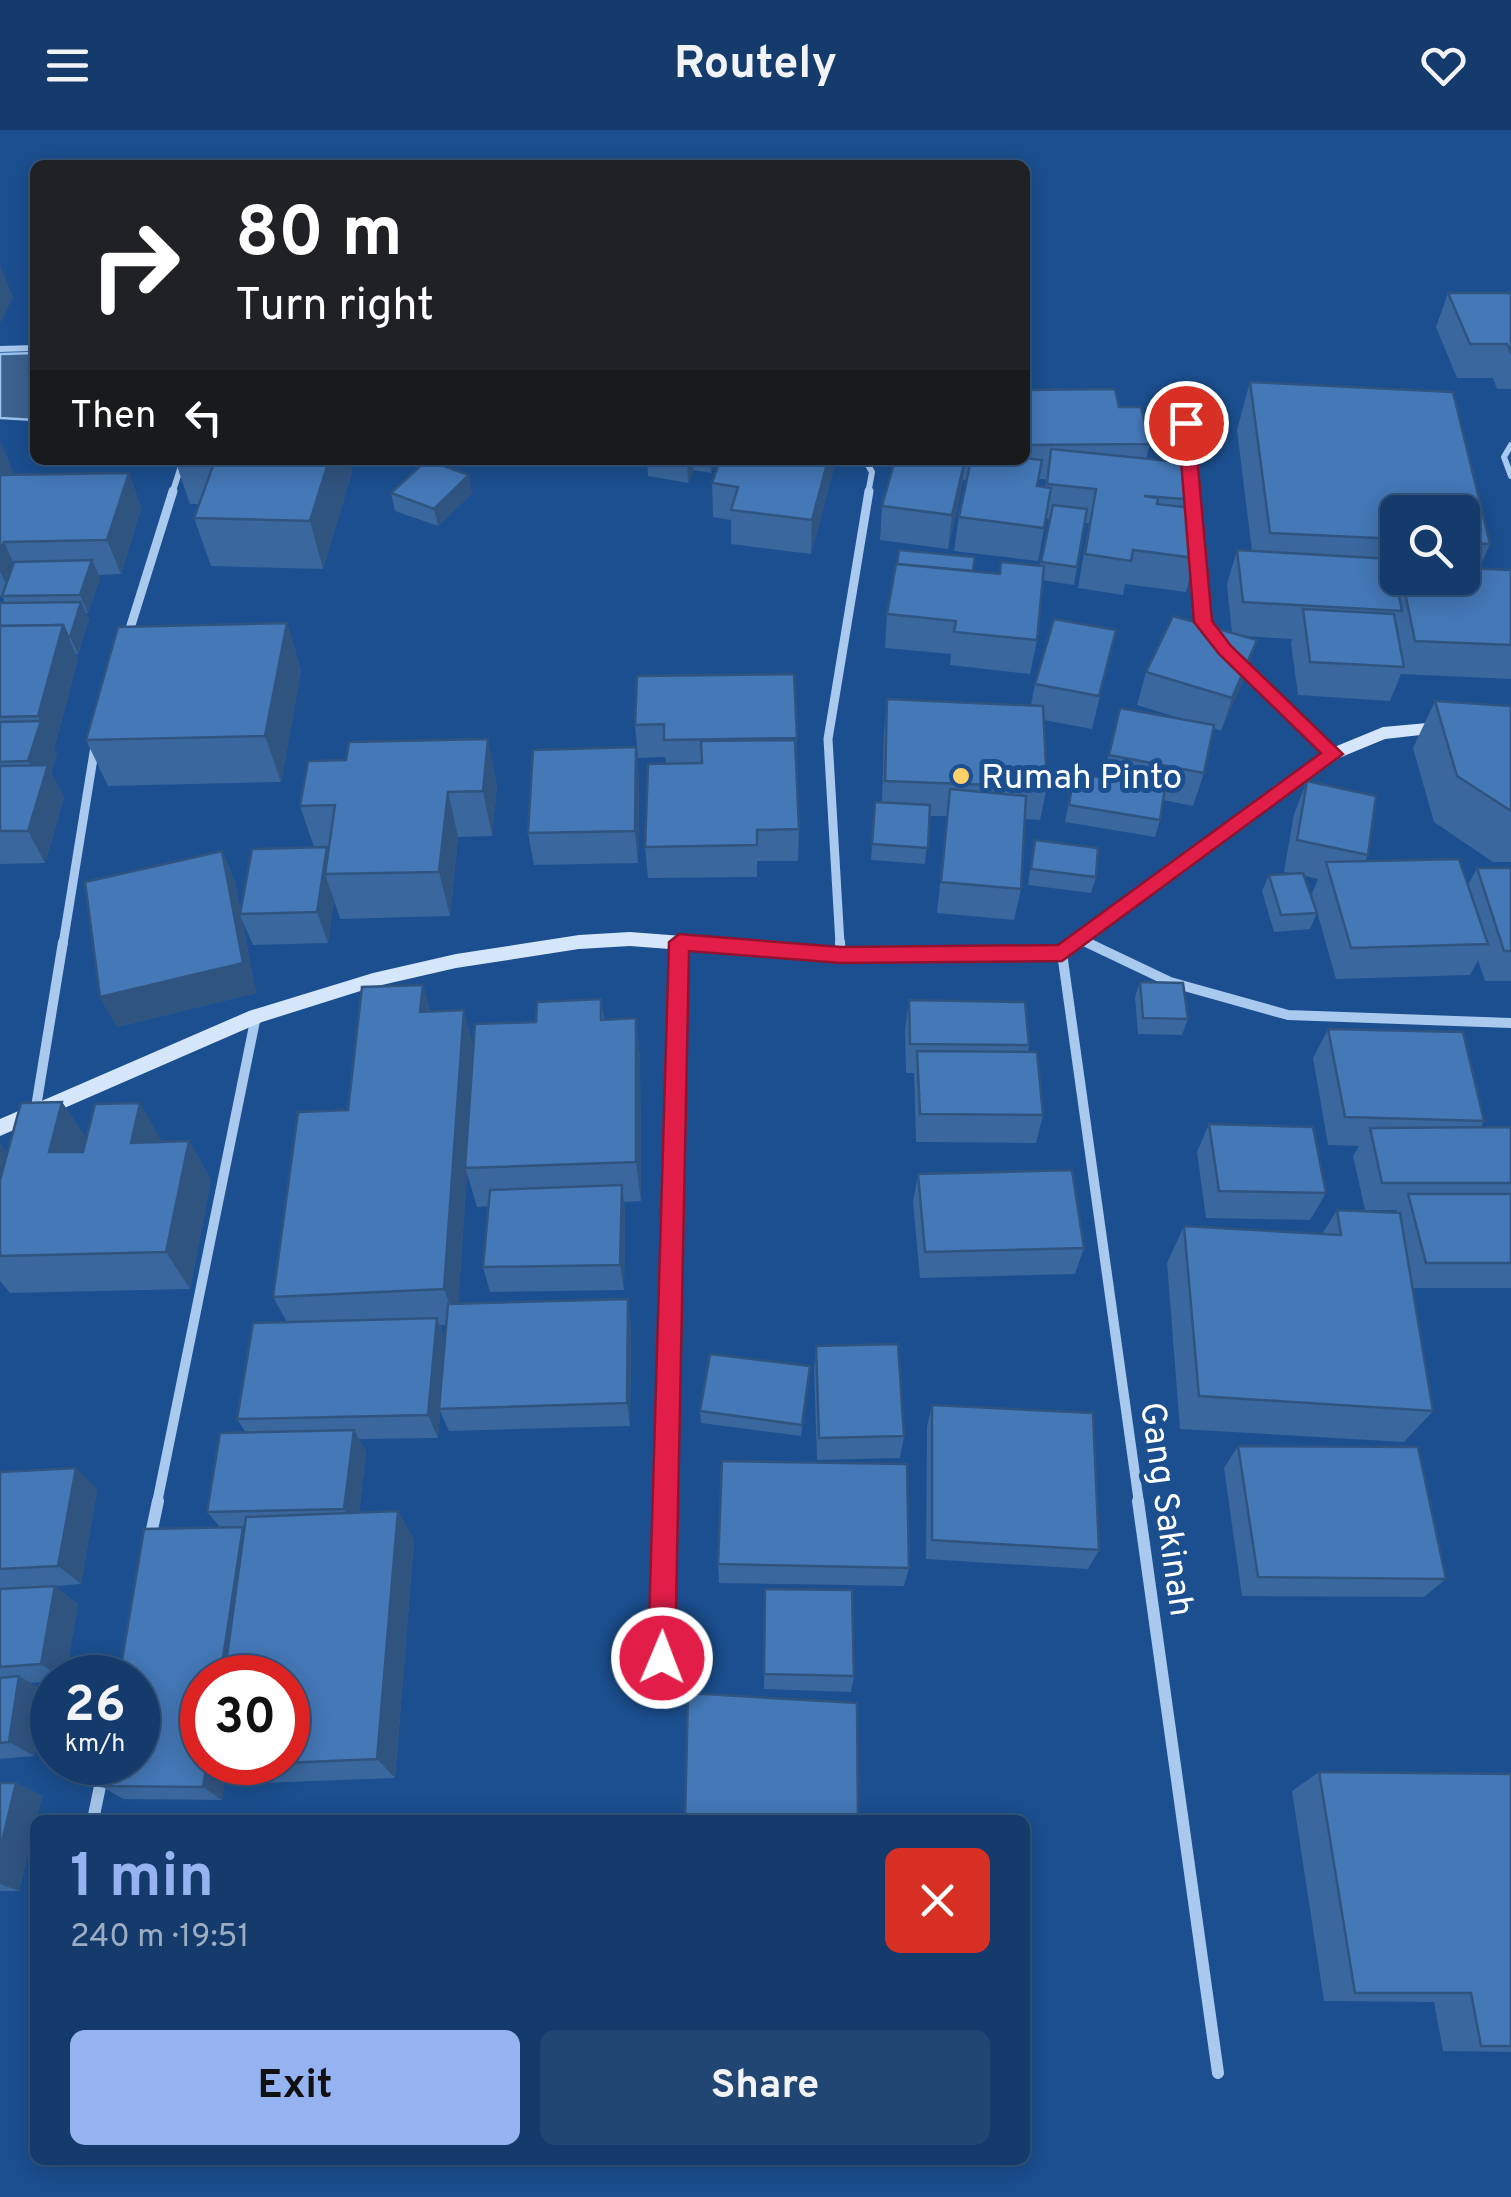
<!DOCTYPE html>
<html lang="en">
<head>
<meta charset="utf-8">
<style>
	:root { --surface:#143b6b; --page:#214673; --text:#f1f3f6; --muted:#9dadc1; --line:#33557e; --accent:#95b2f1 }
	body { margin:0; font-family:Overpass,sans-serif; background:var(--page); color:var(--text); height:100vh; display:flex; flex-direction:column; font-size:38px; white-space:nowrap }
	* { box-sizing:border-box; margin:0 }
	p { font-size:32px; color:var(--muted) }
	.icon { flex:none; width:55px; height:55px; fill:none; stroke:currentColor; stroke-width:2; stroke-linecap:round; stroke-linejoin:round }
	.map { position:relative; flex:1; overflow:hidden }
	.panel { position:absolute; left:30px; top:1685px; width:1000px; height:350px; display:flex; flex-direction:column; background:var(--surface); border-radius:15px; box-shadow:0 5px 25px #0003,0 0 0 2px var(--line) }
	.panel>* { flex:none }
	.top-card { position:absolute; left:30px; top:30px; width:1000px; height:305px; border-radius:15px; box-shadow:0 5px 25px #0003,0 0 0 2px var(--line); background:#202124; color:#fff; overflow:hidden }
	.fabs { position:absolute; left:1380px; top:365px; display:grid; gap:20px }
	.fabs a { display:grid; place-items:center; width:100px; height:100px; border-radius:15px; background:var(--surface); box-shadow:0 5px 25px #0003,0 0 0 2px var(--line); font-size:50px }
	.speed { position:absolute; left:30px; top:1525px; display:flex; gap:20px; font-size:50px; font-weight:700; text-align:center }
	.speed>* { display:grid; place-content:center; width:130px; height:130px; border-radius:50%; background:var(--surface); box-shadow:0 5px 25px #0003,0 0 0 2px var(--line); line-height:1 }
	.speed small { font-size:25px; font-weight:400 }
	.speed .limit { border:15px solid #d22; background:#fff; color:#111 }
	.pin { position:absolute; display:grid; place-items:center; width:85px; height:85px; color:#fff; margin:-42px; border:5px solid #fff; border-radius:50%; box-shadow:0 2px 10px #0007 }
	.me { position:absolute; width:110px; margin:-55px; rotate:1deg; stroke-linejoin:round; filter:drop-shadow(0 0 8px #0008) }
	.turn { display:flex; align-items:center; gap:35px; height:210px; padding:0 40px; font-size:45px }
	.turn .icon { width:130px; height:130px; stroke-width:2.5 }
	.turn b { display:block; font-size:70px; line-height:85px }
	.then { display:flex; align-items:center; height:95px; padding:0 40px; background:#0003; gap:20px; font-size:38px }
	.round { display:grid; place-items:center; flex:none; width:105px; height:105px; border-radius:15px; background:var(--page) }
	.headline { display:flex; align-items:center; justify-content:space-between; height:170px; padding:0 40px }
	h1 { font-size:60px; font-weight:700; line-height:75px; color:var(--accent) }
	.button { display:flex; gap:20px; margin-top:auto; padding:20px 40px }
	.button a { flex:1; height:115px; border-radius:15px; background:var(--accent); color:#111; font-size:40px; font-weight:700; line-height:115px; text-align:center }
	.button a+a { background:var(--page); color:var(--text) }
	header { display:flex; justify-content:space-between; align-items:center; height:130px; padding:0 40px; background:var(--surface); font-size:45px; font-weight:700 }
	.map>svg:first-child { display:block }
</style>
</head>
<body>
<header><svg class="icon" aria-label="menu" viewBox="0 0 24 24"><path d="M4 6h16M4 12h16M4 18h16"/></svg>Routely<svg class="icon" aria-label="heart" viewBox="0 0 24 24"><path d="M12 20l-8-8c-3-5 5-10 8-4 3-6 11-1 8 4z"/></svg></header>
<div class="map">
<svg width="1511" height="2067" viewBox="0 0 1511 2067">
	<rect width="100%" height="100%" fill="#1b4f8f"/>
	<path fill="#3c6290" stroke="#9cc4f0" stroke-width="2.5" d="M35,223V290L0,288V224Z"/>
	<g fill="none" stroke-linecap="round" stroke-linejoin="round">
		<g stroke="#a9c9ee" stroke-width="6">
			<path d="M0,219L35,218"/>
			<path d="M1186,293L1189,342"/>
			<path d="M1511,315L1504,327L1511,346"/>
			<path d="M865,330L872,342L868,364"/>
			<path d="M172,364L183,330"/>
		</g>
		<g stroke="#a9c9ee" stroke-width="9">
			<path d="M1195,419L1199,477L1211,504"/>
			<path d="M127,508L173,361"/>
			<path d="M1240,534L1333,624"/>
			<path d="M1083,810L1091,814"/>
			<path d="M63,814L96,610"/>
			<path d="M840,814L828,609L869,361"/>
		</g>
		<g stroke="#a9c9ee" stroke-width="10">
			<path d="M840,812L841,825"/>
			<path d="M1086,812L1170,852L1288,885L1511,893"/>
			<path d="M1062,823L1139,1373"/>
			<path d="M35,983L63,812"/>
			<path d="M157,1373L256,886"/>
			<path d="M666,1373L679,812"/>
		</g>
		<g stroke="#a9c9ee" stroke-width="12">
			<path d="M1138,1371L1218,1943"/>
			<path d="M150,1409L158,1371"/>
			<path d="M661,1567L666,1371"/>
			<path d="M93,1690L105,1632"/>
		</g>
		<path fill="#d6e6fa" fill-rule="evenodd" d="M1450,591L1458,597L1456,601L1385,609L1339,628L1062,830L841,832L630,816L579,819L456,838L373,857L262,892L0,1006V989L249,881L373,843L456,824L579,805L630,802L841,818L1058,816L1327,620L1383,597Z"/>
	</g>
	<g fill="#3a679d" fill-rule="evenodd">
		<path d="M1448,163H1511V259H1497L1493,248H1457L1436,197Z"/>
		<path d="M1250,252L1453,262L1490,414L1479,439L1511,440V549L1401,544L1390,571L1298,565L1291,513L1292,509L1244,506L1257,510L1246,544L1221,601L1213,598L1204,643L1193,676L1163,670L1160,690L1155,707L1065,692L1074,643L1103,648L1120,578L1186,590L1137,575L1146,542L1173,486L1232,503L1227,454L1237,420L1252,421L1237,300ZM1398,382H1462V448H1398Z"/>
		<path d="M1025,260L1119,277L1150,314L1146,328L1197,370L1194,378L1195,428L1186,462L1125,454L1123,465L1078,458L1089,393H1085L1074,455L1042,450L1037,510L1030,544L950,535L951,524L885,518L887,484L973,441L1000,444L1040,435L1050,389L1046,388L1038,431L954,421L959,387L967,350H963L948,419L880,410L882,376L895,330H1025ZM1039,349H1046L1045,357L1038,356Z"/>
		<path d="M0,311L14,345L129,343L141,378L121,444L98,445L100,448L88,483H86L89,489L78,524H76L78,529L54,619L57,624L51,642L64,668L45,733L0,734V473H5L2,466H0Z"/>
		<path d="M175,330H349L352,342L323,439L211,436L194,388L199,374H190Z"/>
		<path d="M647,330H717L711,343L694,340L688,353L648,346Z"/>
		<path d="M720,330H836L811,424L731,414V390L713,387L712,353Z"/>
		<path d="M391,363H472L438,396L395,381Z"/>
		<path d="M287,493L301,541L281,652L108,656L86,610Z"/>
		<path d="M1116,500L1092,599L1044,590L1047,657L1040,690L1025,689L1021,759L1014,790L937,783L947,686H929L925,734L871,730L875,672H882L884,602L887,569L1031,575L1035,554Z"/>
		<path d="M637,546L797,608L796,632L799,699L798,731H757V747L648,748L645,717L666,633L665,627L638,628L635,595Z"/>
		<path d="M1435,571L1511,576V732H1493L1434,692L1413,618Z"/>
		<path d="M636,617L639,650L638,733L534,735L528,703Z"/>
		<path d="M1307,651L1368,725L1365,731L1468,755L1477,738H1511V851H1485L1478,830L1470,845L1336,849L1312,764L1318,749L1305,746L1317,783L1310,799L1274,802L1262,761L1269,745L1292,743L1284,742L1294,684Z"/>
		<path d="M497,655L492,706L458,707L450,786L340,789L334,770L328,813L253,815L242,790L256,863L117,897L100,867L222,721L235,752L240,780L314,717L300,676Z"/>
		<path d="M1035,710L1096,747L1091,763L1028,755Z"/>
		<path d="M1140,852L1188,889L1182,905L1138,904L1135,867Z"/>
		<path d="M423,855L430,881L474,918L536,892L601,869L604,890L636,888L640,930L641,1071L624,1072L625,1082L624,1160L490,1162L483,1137L488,1076L477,1077L467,1043L458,1174L631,1194L630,1296L449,1301L440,1281L438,1308L359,1309L366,1322L359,1383L398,1381L414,1410L395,1648L237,1654L225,1646L222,1670L123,1669L101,1656L220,1397L207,1382L246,1303L237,1289L287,1192L273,1167L348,980ZM440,1195H447L445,1210Z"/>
		<path d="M909,870L1029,915L1028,922L1043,985L1036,1013L916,1012L914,943H906L905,900Z"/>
		<path d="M1328,899L1484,991L1480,998L1511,997V1158H1412L1433,1281L1404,1312L1180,1299L1167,1133L1184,1096L1322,1104L1337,1080L1395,1083L1397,1080H1365L1353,1026L1359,1016L1328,1015L1313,928Z"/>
		<path d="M62,972L86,1009L162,1012L189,1011L211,1050L190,1159L10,1163L0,1151V1013L7,1023Z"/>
		<path d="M1209,994L1326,1063L1310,1090L1206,1088L1197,1022Z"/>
		<path d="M918,1044L1084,1118L1075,1144L920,1148L913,1072Z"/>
		<path d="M816,1216L904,1306L900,1328L817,1330L814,1239Z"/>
		<path d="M809,1248L801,1306L701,1293L700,1281Z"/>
		<path d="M932,1275L1099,1420L1088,1439L926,1429L927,1297Z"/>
		<path d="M1238,1316L1446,1449L1424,1467L1242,1466L1224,1338Z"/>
		<path d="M0,1342L97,1359L81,1454L55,1456L78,1474L65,1548H52V1551L30,1553L44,1561L34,1626L0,1629Z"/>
		<path d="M718,1434L909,1438L904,1456L719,1453Z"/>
		<path d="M765,1459L854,1546L851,1562L764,1559Z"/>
		<path d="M1319,1642L1511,1644V1922L1443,1921L1434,1872L1324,1871L1292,1661Z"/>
		<path d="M0,1653H16L42,1666L19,1761H0Z"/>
	</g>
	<g fill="#305480">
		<path d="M0,134L13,167L0,194Z"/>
		<path d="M0,311L14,343L0,392Z"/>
		<path d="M329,330H349L352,342L323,439L310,391Z"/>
		<path d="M687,330H694V340L688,353Z"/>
		<path d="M710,330H717L711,343Z"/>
		<path d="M828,330H836L811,424L812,390Z"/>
		<path d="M965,330L961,364L948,419L952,385Z"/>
		<path d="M129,343L141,378L121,444L107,410Z"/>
		<path d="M469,345L472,363L438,396L434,379Z"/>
		<path d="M4,412L19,446L12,466L0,441V421Z"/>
		<path d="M92,430L100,448L88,483L80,465Z"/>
		<path d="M81,472L89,489L78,524L70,507Z"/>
		<path d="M287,493L301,541L281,652L265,606Z"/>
		<path d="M63,495L78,529L54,619L57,624L51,642L64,668L45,733L28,701L41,657L28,631L40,592L38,586Z"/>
		<path d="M1257,510L1246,544L1221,601L1232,568Z"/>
		<path d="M488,609L497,655L492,706L483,661Z"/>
		<path d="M636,617L639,650L638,733L635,701Z"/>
		<path d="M448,662L458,707L450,786L439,742Z"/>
		<path d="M327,717L336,744H325L334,770L328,813L317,782Z"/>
		<path d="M222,721L235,752L241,784H240L242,790L256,863L117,897L100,867Z"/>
		<path d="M423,855L435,898L420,882Z"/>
		<path d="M464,880L475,922L465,1038L467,1043L457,1195L444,1159Z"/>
		<path d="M636,888L640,930L641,1071L636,1032Z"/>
		<path d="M62,972L89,1012L76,1061L49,1022Z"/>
		<path d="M140,973L163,1013H131Z"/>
		<path d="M189,1011L211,1050L190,1159L166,1122Z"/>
		<path d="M0,1013L17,1035L0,1104Z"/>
		<path d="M622,1055L625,1082L624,1160L620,1135Z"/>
		<path d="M628,1169L631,1194L630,1296L627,1273Z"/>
		<path d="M437,1188L446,1213L438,1308L428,1285Z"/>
		<path d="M354,1300L366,1322L357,1399L344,1379Z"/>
		<path d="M76,1338L97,1359L81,1454L58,1436Z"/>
		<path d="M398,1381L414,1410L395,1648L377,1629Z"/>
		<path d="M243,1397L259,1417L240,1548H220Z"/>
		<path d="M55,1456L78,1474L65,1548H61L41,1534Z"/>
		<path d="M19,1546L44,1561L34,1626L9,1612Z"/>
		<path d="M207,1632H227L211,1636L225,1646L222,1670L203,1657Z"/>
		<path d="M16,1653L42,1666L19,1761L0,1754V1720Z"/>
	</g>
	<g fill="#4478b7" stroke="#305480" stroke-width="2.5">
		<path d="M1448,163H1511V224L1507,214H1470Z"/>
		<path d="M1250,252L1453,262L1490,414L1462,413V382H1398V409L1270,403Z"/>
		<path d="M1115,259L1119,277H1141L1150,314L1025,315V260Z"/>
		<path d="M1051,319L1199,334L1197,370L1144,366L1158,368L1157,374L1201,379L1195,428L1133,420L1131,431L1085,424L1096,359L1047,354Z"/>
		<path d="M1025,328L1042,330L1037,356L1051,358L1044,398L959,387L971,330H1025Z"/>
		<path d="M215,330H329L310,391L194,388Z"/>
		<path d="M427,330L469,345L434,379L391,363Z"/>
		<path d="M720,330H828L812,390L731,380L738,357L712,353Z"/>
		<path d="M895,330H965L952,385L882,376Z"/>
		<path d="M129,343L107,410L4,412L0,421V345Z"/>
		<path d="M1053,375L1087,379L1077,437L1041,432Z"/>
		<path d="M899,420L975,427L973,441L897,434Z"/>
		<path d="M1237,420L1392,429L1402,481L1243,472Z"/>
		<path d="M92,430L80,465L2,466L14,432Z"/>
		<path d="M1001,432L1044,436L1037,510L954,502L956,491L887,484L896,434L1000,444Z"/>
		<path d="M1462,438L1511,440V515L1415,511L1402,448H1462Z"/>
		<path d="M81,472L70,507H68L63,495L0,496V473Z"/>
		<path d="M1303,479L1394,484L1404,537L1310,532Z"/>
		<path d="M1173,486L1257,510L1232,568L1146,542Z"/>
		<path d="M1054,489L1116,500L1099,566L1035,554Z"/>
		<path d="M287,493L265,606L86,610L118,497Z"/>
		<path d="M63,495L38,586L0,587V496Z"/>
		<path d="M794,544L797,608L664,610V594L635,595L637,546Z"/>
		<path d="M887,569L1043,576L1047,657L885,651Z"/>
		<path d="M1435,571L1511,576V681L1457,646Z"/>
		<path d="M1120,578L1214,595L1204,643L1109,625Z"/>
		<path d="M41,591L28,631L0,632V592Z"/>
		<path d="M488,609L483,661L448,662L439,742L325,744L335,675L300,676L308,631L346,630L349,612Z"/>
		<path d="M795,610L799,699L757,700V715L645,717L648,634L702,633L701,611Z"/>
		<path d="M636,617L635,701L528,703L533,620Z"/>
		<path d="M48,635L28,701H0V636Z"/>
		<path d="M1074,643L1165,658L1160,690L1069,675Z"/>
		<path d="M1307,651L1376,666L1368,725L1297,710Z"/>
		<path d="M950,659L1026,666L1021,759L941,752Z"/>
		<path d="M875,672L930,675L928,718L872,714Z"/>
		<path d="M1035,710L1098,718L1096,747L1031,739Z"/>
		<path d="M327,717L317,782L240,784L252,719Z"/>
		<path d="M222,721L243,833L100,867L85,752Z"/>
		<path d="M1459,729L1488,814L1351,818L1326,732Z"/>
		<path d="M1477,738H1511V821H1504Z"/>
		<path d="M1303,743L1317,783L1281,785L1269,745Z"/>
		<path d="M1140,852L1183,853L1188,889L1143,888Z"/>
		<path d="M423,855L420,882L464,880L444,1159L273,1167L298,982L348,980L362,857Z"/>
		<path d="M601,869V890L636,888V1032L465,1038L475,894L536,892L537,872Z"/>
		<path d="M909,870L1025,872L1029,915L910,914Z"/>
		<path d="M1328,899L1463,902L1484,991L1345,987Z"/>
		<path d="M917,921L1037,922L1043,985L920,984Z"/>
		<path d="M62,972L49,1022H83L95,974L140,973L131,1013L189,1011L166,1122L0,1126V1050L21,973Z"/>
		<path d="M1209,994L1313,997L1326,1063L1219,1061Z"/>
		<path d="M1511,997V1053H1382L1370,998Z"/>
		<path d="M1072,1040L1084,1118L925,1122L918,1044Z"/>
		<path d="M622,1055L620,1135L483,1137L490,1060Z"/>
		<path d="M1408,1064H1511V1133H1426Z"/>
		<path d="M1337,1080L1400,1083L1433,1281L1199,1266L1184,1096L1341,1105Z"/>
		<path d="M628,1169L627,1273L439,1279L448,1174Z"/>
		<path d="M437,1188L428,1285L237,1289L253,1193Z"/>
		<path d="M898,1214L904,1306L819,1308L816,1216Z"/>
		<path d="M710,1224L810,1236L802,1295L700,1281Z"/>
		<path d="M932,1275L1093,1283L1099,1420L932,1410Z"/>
		<path d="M354,1300L344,1379L207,1382L220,1303Z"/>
		<path d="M1238,1316L1418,1317L1446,1449L1258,1447Z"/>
		<path d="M722,1331L907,1334L909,1438L718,1434Z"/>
		<path d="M76,1338L58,1436L0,1439V1342Z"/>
		<path d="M398,1381L377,1629L211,1636L212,1632H288V1548H224L246,1387Z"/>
		<path d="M243,1397L220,1548H202V1632H207L203,1657L101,1656L105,1632H138V1548H119L144,1399Z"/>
		<path d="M55,1456L41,1534L0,1537V1459Z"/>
		<path d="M765,1459L852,1460L854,1546L764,1544Z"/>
		<path d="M19,1546L9,1612L0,1613V1548Z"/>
		<path d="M688,1563L857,1573L858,1690H685Z"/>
		<path d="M1319,1642L1511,1644V1916H1481L1471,1863H1355Z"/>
		<path d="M0,1653H16L0,1720Z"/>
	</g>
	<path fill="#e11d48" stroke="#92132f" stroke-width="2.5" d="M1186,288L1194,293L1212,491L1231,516L1343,624L1062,831L841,833L689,821L675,1528L671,1538L662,1542L652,1538L648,1528L669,812L679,804L841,817L1058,815L1321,623L1219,524L1194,492L1178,293Z"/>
	<circle fill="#ffd166" stroke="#1b4f8f" stroke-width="4" cx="961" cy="646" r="10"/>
	<g text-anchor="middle" stroke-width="10" stroke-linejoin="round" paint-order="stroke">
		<g font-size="35" fill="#fff" stroke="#1b4f8f" text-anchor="start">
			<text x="981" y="658">Rumah Pinto</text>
		</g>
		<g font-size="35" fill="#fff" stroke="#1b4f8f">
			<text transform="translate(1168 1379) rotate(82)" y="12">Gang Sakinah</text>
		</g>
	</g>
</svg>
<div class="fabs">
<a><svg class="icon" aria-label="search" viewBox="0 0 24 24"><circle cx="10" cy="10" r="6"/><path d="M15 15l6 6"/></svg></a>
</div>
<div class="speed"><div>26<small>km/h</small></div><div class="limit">30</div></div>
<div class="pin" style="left:1186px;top:293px;background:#d93025"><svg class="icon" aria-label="arrive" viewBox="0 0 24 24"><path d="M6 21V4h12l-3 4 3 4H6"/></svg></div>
<svg class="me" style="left:662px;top:1528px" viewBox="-20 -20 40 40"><circle r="17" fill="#e11d48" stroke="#fff" stroke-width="3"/><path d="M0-11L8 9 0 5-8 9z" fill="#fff"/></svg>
<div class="top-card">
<div class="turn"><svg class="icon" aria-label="right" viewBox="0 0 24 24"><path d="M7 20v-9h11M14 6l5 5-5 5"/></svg><div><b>80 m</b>Turn right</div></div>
<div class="then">Then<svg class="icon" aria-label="left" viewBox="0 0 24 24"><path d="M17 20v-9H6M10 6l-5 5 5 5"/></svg></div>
</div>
<section class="panel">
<div class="headline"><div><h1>1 min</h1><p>240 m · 19:51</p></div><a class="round" style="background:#d93025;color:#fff"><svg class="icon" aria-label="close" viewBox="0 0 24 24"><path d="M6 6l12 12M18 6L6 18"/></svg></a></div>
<div class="button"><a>Exit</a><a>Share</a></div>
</section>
</div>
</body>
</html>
